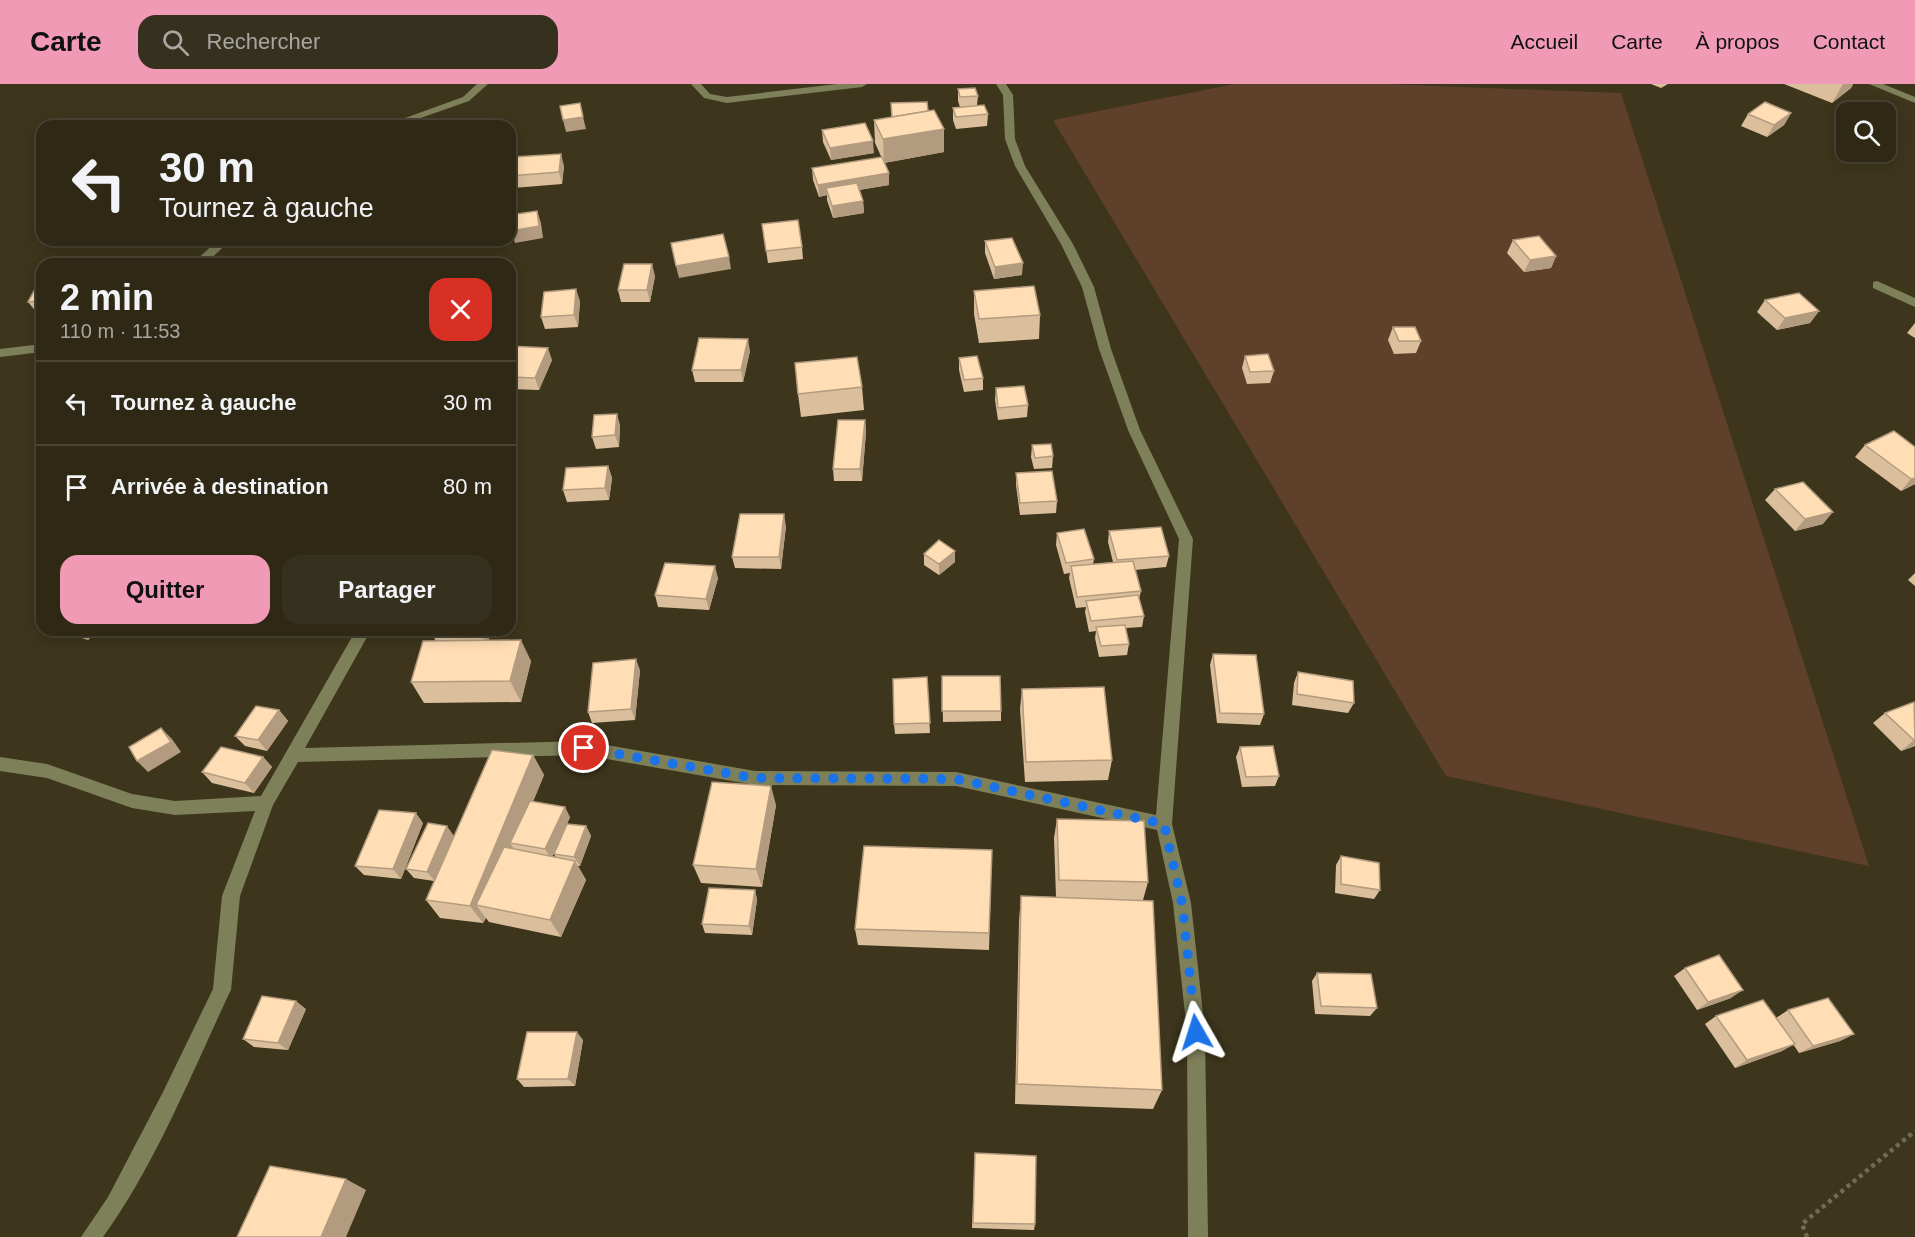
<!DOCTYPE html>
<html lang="fr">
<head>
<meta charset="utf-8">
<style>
	:root { --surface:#2e2815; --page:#36301e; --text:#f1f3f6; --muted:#a7a6a0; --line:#494434; --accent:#f09ab6 }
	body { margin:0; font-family:Helvetica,sans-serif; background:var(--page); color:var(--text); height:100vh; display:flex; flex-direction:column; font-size:22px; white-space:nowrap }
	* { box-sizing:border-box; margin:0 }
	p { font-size:20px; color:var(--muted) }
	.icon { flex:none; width:33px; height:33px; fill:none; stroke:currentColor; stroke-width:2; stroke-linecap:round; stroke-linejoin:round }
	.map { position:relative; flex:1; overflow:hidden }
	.details { position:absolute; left:36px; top:174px; width:480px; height:378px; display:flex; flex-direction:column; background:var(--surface); border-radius:18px; box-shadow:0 3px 15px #0003,0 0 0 2px var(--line) }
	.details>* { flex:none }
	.guide { position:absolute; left:36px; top:36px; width:480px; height:126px; border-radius:18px; box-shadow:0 3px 15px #0003,0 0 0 2px var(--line); background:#2e2815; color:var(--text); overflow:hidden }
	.fabs { position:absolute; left:1836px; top:18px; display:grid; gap:12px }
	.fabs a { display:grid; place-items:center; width:60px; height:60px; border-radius:12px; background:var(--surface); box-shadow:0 3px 15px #0003,0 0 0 2px var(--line); font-size:30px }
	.pin { position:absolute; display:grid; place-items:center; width:51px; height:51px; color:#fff; margin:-26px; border:3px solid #fff; border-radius:50%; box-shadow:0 2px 6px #0007 }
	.me { position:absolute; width:66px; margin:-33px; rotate:354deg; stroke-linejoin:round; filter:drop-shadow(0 0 4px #0008) }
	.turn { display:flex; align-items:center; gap:21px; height:126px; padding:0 24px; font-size:27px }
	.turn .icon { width:78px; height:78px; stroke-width:2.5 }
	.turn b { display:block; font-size:42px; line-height:51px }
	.round { display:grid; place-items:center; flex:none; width:63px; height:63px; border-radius:18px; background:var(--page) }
	.headline { display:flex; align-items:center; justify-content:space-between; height:102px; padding:0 24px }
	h1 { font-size:36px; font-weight:600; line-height:45px }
	.cta { display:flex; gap:12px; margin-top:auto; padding:12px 24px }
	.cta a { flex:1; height:69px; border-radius:18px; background:var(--accent); color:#111; font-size:24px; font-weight:600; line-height:69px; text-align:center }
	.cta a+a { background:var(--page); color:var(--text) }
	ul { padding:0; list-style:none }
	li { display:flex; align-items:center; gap:18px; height:84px; padding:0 24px; border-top:2px solid var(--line) }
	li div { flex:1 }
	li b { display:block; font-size:22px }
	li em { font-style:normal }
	header { display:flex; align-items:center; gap:36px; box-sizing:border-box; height:84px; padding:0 30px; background:var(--accent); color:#111 }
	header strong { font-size:28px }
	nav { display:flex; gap:33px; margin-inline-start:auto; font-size:21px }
	.search { width:420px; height:54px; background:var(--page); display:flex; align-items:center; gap:15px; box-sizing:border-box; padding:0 21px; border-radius:18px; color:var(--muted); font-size:22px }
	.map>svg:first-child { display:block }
</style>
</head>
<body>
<header>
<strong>Carte</strong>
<div class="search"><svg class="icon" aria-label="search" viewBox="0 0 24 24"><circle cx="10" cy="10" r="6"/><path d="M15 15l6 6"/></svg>Rechercher</div>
<nav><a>Accueil</a><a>Carte</a><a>À propos</a><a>Contact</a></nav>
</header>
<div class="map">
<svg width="1915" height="1153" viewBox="0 0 1915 1153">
	<rect width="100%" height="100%" fill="#3d351c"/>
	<path fill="#5f402a" d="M1235,0H1384L1621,9L1869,782L1446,692L1053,36Z"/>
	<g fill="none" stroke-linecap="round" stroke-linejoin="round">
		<path stroke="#726b56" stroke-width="4.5" stroke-dasharray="4 4" stroke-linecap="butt" d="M1807,1153L1802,1140L1915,1047"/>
		<g fill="#7e8059" fill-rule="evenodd">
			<path d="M477,0H488L469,17L398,42H383L463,13Z"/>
			<path d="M691,0H701L710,10L727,13L837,0H867L862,3L727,19L704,14Z"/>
			<path d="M996,0H1006L1013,11L1015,55L1025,82L1073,160L1094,203L1111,265L1140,346L1193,455L1172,740L1191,819L1205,948L1208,1153H1188L1187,948L1173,819L1157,746L956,702L755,701L584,671L298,678L273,721L240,812L231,906L228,912C191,991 154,1083 103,1153H81L108,1113L162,1010L213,905L222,812L255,727L175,731L132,724L47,694L0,687V673L47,680L132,710L175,717L261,712L356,546H371L305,664L584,657L755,687L956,688L1156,731L1179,455L1128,346L1099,265L1082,203L1061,160L1015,82L1005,55L1003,11Z"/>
			<path d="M1869,0H1883L1915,13V19Z"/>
			<path d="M218,156H231L205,180H192Z"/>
			<path d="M1877,197L1915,214V223L1873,204V198Z"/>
			<path d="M42,260V268L0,273V265Z"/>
		</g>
	</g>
	<g fill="#dbbf9c" fill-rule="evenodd">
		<path d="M1651,0H1668L1661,4Z"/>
		<path d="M1784,0H1853L1851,4L1832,19Z"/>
		<path d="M958,5L978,12L977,21L988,30L987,42L956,45L953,36V24L960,23L958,17Z"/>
		<path d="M928,27L944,68L884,79L875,59L874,36Z"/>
		<path d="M1791,29L1784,41L1767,53L1741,42L1748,30Z"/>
		<path d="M822,46L874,69L831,76L823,58Z"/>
		<path d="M564,82L562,100L513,104L510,94V87Z"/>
		<path d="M812,84L889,101L859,106L863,117L864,129L833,134L827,116V111L819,113L813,96Z"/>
		<path d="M762,140L802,163L803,175L768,179Z"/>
		<path d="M1513,156L1556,172L1551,184L1524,188L1507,169Z"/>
		<path d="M985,157L1022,191L994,195L985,169Z"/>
		<path d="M655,192L650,218H621L618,206Z"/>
		<path d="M42,205V230H38L28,218Z"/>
		<path d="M974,207L1040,231L1039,255L979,259L974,230Z"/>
		<path d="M1765,216L1819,227L1810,239L1777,246L1757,228Z"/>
		<path d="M580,217L578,243L545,245L541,233Z"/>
		<path d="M1915,239V254L1907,249Z"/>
		<path d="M1393,243L1421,257L1416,269L1394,270L1388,256Z"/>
		<path d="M510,262L552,276L539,306L510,305Z"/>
		<path d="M750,267L743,298H695L692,286Z"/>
		<path d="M1245,272L1274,287L1270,299L1247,300L1242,284Z"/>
		<path d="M959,274L983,294V306L964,308L959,286Z"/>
		<path d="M862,303L864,326L801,333L798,310Z"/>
		<path d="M996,304L1028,321L1027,333L998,336L995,316Z"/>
		<path d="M865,336L866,348L862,397H834L833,385Z"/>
		<path d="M620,341L619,363L596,365L592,353Z"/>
		<path d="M1032,361L1053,372L1052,384L1034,385L1031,373Z"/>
		<path d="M1865,361L1915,363V400L1901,407L1855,373Z"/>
		<path d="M608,382L612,394L609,416L567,418L563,406Z"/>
		<path d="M1016,389L1057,417L1056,429L1020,431L1016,401Z"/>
		<path d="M1775,405L1823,440L1795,447L1765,416Z"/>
		<path d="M786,442L781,485L735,484L732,473Z"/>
		<path d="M1109,447L1169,472L1166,483L1135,486L1141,507L1139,515L1144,532L1142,543L1126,544L1129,560L1127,571L1099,573L1095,554L1096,547L1089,548L1085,528L1086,523L1076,524L1069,494L1070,489L1064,490L1056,461L1057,449L1094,475L1093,480L1113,478L1108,458Z"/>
		<path d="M955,467V478L939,491L924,481V470Z"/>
		<path d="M1915,489V502L1908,496Z"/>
		<path d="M718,494L709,526L658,523L655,511Z"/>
		<path d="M62,546H98L88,556L64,548Z"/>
		<path d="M292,546H319L318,548Z"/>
		<path d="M434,546H492L488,556L531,577L521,618L424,619L411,598L436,557L432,551Z"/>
		<path d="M1213,570L1264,630L1260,641L1217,639L1210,581Z"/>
		<path d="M640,586L635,636L592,639L588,628Z"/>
		<path d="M1298,588L1354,619L1348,629L1292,621L1294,599Z"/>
		<path d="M942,592L1001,627V637L943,638Z"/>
		<path d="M927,593L930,649L895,650L894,640Z"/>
		<path d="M1022,605L1112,676L1108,696L1025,698L1020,625Z"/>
		<path d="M1915,619V662L1901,667L1873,639L1885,629Z"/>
		<path d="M279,626L288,637L267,667L245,662L235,652Z"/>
		<path d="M1240,663L1279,692L1275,702L1242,703L1236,673Z"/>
		<path d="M533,671L544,691L533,717L570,733L567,740L586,742L591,752L580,782H578L586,796L561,853L489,838L486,834L483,839L440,834L426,816L434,797L414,794L406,785L454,752ZM563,749L554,770L556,774L552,773Z"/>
		<path d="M263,673L272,683L254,709L212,699L202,688Z"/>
		<path d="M776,721L762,803L701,799L693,781Z"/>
		<path d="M1057,735L1148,798L1143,816L1162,1006L1153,1025L1015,1020L1019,837L1021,812L1056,813L1054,754Z"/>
		<path d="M423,739L401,795L364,791L355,782Z"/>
		<path d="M992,766L989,866L858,861L855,845Z"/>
		<path d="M1341,772L1380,806L1374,815L1335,809L1336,781Z"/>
		<path d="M755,806L757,816L752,851L705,849L702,840Z"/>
		<path d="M1685,884L1731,914L1697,926L1674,892Z"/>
		<path d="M1317,889L1377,924L1370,932L1315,930L1312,897Z"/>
		<path d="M306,925L288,966L254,963L243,955Z"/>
		<path d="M1788,926L1854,950L1840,957L1799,969L1793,960L1782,967L1735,984L1705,940L1716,932L1776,934Z"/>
		<path d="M583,956L575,1002L524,1003L517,995Z"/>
		<path d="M975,1069L1035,1140L1034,1146L972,1144Z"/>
	</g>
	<g fill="#b29b7f">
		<path d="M1843,0H1853L1851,4L1832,19Z"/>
		<path d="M1791,29L1784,41L1767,53L1774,41Z"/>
		<path d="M583,33L586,45L566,48L563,36Z"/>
		<path d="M944,45V68L884,79L883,55Z"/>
		<path d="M873,57L874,69L831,76L830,64Z"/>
		<path d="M561,70L564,82L562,100L559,88Z"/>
		<path d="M889,89V101L828,111L826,104L827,111L819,113L818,101Z"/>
		<path d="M863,117L864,129L833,134L832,122Z"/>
		<path d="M537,127L541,139L543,154L515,159L511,147Z"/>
		<path d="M1556,172L1551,184L1524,188L1530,176Z"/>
		<path d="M729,173L731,185L679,194L676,182Z"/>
		<path d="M1023,179L1022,191L994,195L995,183Z"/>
		<path d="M652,180L655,192L650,218L647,206Z"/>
		<path d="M576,205L580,217L578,243L574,231Z"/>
		<path d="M1819,227L1810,239L1777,246L1785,234Z"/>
		<path d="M748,255L750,267L743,298L741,286Z"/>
		<path d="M548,264L552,276L539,306L535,294Z"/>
		<path d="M617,330L620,341L619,363L615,351Z"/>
		<path d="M865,336L866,348L862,397L860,385Z"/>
		<path d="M608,382L612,394L609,416L605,404Z"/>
		<path d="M1915,394V400L1901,407L1911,395Z"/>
		<path d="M510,402H511L516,414L510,417Z"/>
		<path d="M1833,428L1823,440L1795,447L1805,435Z"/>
		<path d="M784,430L786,442L781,485L779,473Z"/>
		<path d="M955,467V478L939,491V480Z"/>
		<path d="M715,482L718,494L709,526L706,515Z"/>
		<path d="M78,546H98L88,556Z"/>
		<path d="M482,546H492L487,561L481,550Z"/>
		<path d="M521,556L531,577L521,618L510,597Z"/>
		<path d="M636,575L640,586L635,636L631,625Z"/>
		<path d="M279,626L288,637L267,667L258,656Z"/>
		<path d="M161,644L172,655L181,668L148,688L137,677Z"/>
		<path d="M1914,656H1915V662L1901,667Z"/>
		<path d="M533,671L544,691L516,760L510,759L514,765L490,824L476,821L486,834L483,839L470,822Z"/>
		<path d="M263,673L272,683L254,709L245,699Z"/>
		<path d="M771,702L776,721L762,803L756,785Z"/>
		<path d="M565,723L570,733L551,775L545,765Z"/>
		<path d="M416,729L423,739L401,795L393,785Z"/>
		<path d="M447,742L454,752L435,797L427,788Z"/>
		<path d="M586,742L591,752L580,782L574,773Z"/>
		<path d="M575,777L586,796L561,853L550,836Z"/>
		<path d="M755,806L757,816L752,851L749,842Z"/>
		<path d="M1743,906L1731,914L1697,926L1708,918Z"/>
		<path d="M296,917L306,925L288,966L278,959Z"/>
		<path d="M577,948L583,956L575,1002L568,995Z"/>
		<path d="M1854,950L1840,957L1799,969L1813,962Z"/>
		<path d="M1795,960L1782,967L1735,984L1747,976Z"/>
		<path d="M346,1095L366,1106L346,1153H321Z"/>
	</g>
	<g fill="#ffdeb5" stroke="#b29b7f" stroke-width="1.5">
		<path d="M975,4L978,12L960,13L958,5Z"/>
		<path d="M927,18L928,27L892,33L891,19Z"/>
		<path d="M1765,18L1791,29L1774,41L1748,30Z"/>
		<path d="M580,19L583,33L563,36L560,22Z"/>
		<path d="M984,21L988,30L956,33L953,24Z"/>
		<path d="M934,26L944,45L883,55L874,36Z"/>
		<path d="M865,39L873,57L830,64L822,46Z"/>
		<path d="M561,70L559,88L510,92L513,73Z"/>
		<path d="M882,73L889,89L818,101L812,84Z"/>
		<path d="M857,99L863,117L832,122L826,104Z"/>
		<path d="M537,127L539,142L511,147L510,131Z"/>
		<path d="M798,136L802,163L766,167L762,140Z"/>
		<path d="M723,150L729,173L676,182L671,159Z"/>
		<path d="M1539,152L1556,172L1530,176L1513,156Z"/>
		<path d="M1012,154L1023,179L995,183L985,157Z"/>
		<path d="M624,180H652L647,206H618Z"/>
		<path d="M1034,202L1040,231L979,235L974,207Z"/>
		<path d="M35,205H42V217L28,218Z"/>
		<path d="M576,205L574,231L541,233L544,208Z"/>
		<path d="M1799,209L1819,227L1785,234L1765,216Z"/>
		<path d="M1393,243H1415L1421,257H1399Z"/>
		<path d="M699,254L748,255L741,286H692Z"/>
		<path d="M510,262L548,264L535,294L510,293Z"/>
		<path d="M1268,270L1274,287L1250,288L1245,272Z"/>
		<path d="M977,272L983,294L964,296L959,274Z"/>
		<path d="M857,273L862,303L798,310L795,279Z"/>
		<path d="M1024,302L1028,321L998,324L996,304Z"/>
		<path d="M617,330L615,351L592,353L594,331Z"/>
		<path d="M838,336H865L860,385H833Z"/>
		<path d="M1894,347L1915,363V394L1911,395L1865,361Z"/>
		<path d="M1051,360L1053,372L1035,374L1032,361Z"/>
		<path d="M608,382L605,404L563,406L566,384Z"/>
		<path d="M1052,387L1057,417L1020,419L1016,389Z"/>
		<path d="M1803,398L1833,428L1805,435L1775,405Z"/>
		<path d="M740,430H784L779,473H732Z"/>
		<path d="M1161,443L1169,472L1117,476L1109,447Z"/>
		<path d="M1084,445L1094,475L1066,479L1057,449Z"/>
		<path d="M939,456L955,467L939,480L924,470Z"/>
		<path d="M1133,477L1141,507L1077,513L1071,482Z"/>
		<path d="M665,479L715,482L706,515L655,511Z"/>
		<path d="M1138,511L1144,532L1091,537L1086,517Z"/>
		<path d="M1125,541L1129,560L1101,562L1096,543Z"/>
		<path d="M434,546H482L481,550L432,551Z"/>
		<path d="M521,556L510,597L411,598L423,557Z"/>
		<path d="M1213,570L1256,571L1264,630L1220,629Z"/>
		<path d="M636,575L631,625L588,628L593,579Z"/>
		<path d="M1298,588L1353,597L1354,619L1297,610Z"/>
		<path d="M942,592H1000L1001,627H942Z"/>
		<path d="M927,593L930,639L894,640L893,595Z"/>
		<path d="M1104,603L1112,676L1026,678L1022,605Z"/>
		<path d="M1914,618L1915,656H1914L1885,629Z"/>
		<path d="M256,622L279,626L258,656L235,652Z"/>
		<path d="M161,644L171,658L137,677L129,663Z"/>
		<path d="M1273,662L1279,692L1246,693L1240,663Z"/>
		<path d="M221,663L263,673L245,699L202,688Z"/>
		<path d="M492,666L533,671L470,822L426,816Z"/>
		<path d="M712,698L771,702L756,785L693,781Z"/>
		<path d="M530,717L565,723L545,765L510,759Z"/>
		<path d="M379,726L416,729L393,785L355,782Z"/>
		<path d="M1057,735L1144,737L1148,798L1059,796Z"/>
		<path d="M428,739L447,742L427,788L406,785Z"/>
		<path d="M567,740L586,742L574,773L554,770Z"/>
		<path d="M864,762L992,766L989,849L855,845Z"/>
		<path d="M504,763L575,777L550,836L476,821Z"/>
		<path d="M1341,772L1379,779L1380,806L1341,800Z"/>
		<path d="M709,804L755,806L749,842L702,840Z"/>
		<path d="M1021,812L1153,817L1162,1006L1017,1000Z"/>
		<path d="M1719,871L1743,906L1708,918L1685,884Z"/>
		<path d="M1317,889L1371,890L1377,924L1321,922Z"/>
		<path d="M262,912L296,917L278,959L243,955Z"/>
		<path d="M1828,914L1854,950L1813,962L1788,926Z"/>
		<path d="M1763,916L1795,960L1747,976L1716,932Z"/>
		<path d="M527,948H577L568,995H517Z"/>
		<path d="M975,1069L1036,1072L1035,1140L973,1139Z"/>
		<path d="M270,1082L346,1095L321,1153H237Z"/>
	</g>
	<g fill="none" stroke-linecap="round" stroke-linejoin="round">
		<path stroke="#1a73e8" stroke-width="10" stroke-dasharray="0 18" d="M584,664L754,694L956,695L1164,740L1182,819L1196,948"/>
	</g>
</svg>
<div class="fabs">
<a><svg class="icon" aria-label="search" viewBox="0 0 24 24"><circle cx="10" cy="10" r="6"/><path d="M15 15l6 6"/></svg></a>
</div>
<div class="pin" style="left:584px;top:664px;background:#d93025"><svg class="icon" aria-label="arrive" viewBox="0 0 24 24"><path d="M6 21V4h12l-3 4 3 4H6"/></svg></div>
<svg class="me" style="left:1196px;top:948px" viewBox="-20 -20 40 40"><path d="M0-17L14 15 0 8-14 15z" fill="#1a73e8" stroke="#fff" stroke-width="4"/></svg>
<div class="guide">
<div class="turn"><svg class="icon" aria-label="left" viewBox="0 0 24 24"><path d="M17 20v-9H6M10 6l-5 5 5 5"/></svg><div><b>30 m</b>Tournez à gauche</div></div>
</div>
<section class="details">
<div class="headline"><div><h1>2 min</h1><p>110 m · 11:53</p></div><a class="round" style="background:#d93025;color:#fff"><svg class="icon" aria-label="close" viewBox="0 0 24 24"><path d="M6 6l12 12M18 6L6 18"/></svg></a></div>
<ul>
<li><svg class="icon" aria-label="left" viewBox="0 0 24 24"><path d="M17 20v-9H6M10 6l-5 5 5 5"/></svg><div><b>Tournez à gauche</b></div><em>30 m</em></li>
<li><svg class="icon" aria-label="arrive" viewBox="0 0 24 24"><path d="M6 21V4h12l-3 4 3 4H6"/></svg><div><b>Arrivée à destination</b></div><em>80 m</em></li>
</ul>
<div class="cta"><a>Quitter</a><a>Partager</a></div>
</section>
</div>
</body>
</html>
